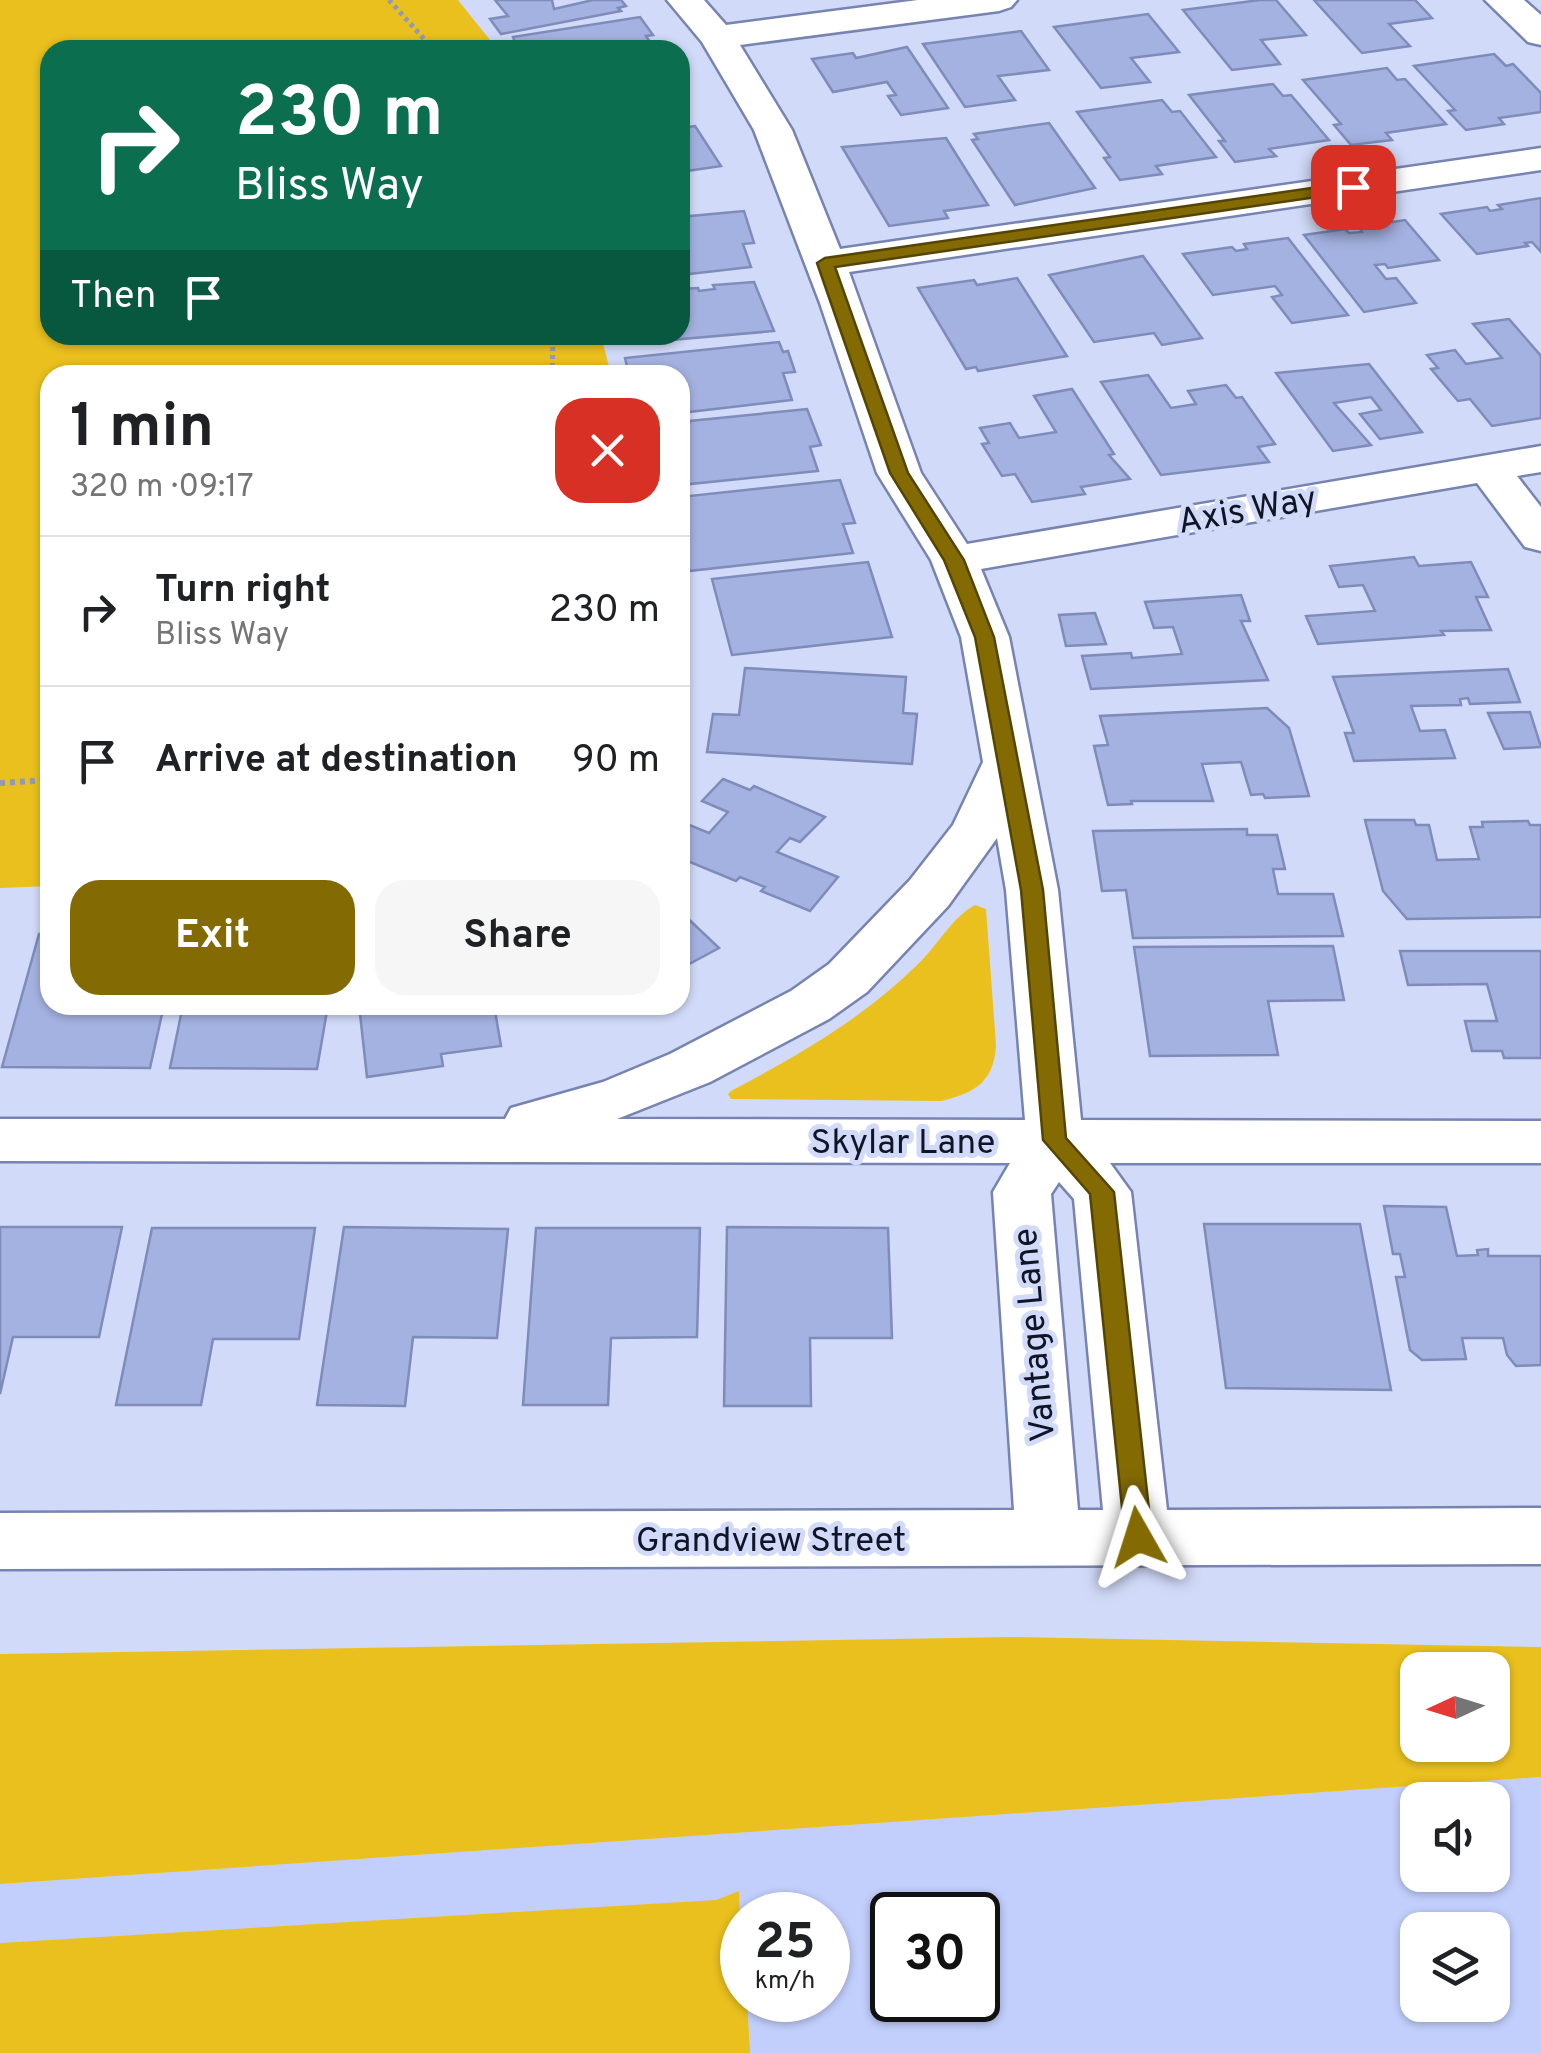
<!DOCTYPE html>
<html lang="en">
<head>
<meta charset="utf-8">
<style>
	:root { --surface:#fff; --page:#f6f6f6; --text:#202124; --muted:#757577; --line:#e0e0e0; --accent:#836a03 }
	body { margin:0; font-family:Overpass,sans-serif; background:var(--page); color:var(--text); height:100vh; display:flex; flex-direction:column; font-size:38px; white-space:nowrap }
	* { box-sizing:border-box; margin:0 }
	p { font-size:32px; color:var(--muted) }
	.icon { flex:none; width:55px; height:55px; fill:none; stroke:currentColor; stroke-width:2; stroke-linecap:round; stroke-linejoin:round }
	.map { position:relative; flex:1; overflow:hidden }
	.drawer { position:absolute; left:40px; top:365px; width:650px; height:650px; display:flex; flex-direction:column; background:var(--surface); border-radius:30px; box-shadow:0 2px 8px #0004 }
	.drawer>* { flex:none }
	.top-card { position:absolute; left:40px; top:40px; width:650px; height:305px; border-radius:30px; box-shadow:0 2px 8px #0004; background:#0b6e4f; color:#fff; overflow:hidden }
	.needle { width:65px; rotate:266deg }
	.controls { position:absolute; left:1400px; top:1652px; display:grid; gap:20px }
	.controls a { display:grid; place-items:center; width:110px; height:110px; border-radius:20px; background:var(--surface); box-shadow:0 2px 8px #0004; font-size:50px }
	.speed { position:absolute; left:720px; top:1892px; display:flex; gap:20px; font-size:50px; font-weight:700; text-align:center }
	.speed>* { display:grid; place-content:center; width:130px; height:130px; border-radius:50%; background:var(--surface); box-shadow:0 2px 8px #0004; line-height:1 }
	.speed small { font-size:25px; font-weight:400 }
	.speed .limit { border:5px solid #111; border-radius:15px; background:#fff; color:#111 }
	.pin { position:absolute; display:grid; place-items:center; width:85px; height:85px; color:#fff; margin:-42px; border-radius:20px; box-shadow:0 5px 15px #0006 }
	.me { position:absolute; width:110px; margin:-55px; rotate:354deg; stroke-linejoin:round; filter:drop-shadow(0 0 8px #0008) }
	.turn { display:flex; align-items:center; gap:35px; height:210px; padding:0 30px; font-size:45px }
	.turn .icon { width:130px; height:130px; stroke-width:2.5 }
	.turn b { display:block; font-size:70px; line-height:85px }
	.then { display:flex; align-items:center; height:95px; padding:0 30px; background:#0003; gap:20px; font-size:38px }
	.round { display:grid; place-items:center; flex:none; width:105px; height:105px; border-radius:30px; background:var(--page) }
	.head { display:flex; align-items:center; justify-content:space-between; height:170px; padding:0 30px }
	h1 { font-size:60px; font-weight:700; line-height:75px }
	.button { display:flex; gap:20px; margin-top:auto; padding:20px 30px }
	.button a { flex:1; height:115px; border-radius:30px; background:var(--accent); color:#fff; font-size:40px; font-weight:700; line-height:115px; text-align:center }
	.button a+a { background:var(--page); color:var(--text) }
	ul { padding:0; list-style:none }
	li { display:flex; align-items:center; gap:30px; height:150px; padding:0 30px; border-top:2px solid var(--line) }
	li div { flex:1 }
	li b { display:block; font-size:38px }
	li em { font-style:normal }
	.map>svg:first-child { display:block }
</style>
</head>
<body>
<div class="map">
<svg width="1541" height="2053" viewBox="0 0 1541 2053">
	<rect width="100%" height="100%" fill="#d1daf8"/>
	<path fill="#c2cffc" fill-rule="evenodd" d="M1541,1777V2053H0V1884ZM1418,1800H1492V1875H1418ZM742,1915H828V2000H742ZM892,1915H978V2000H892ZM1418,1930H1492V2005H1418Z"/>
	<g fill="#eac01e" fill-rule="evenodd">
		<path d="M0,0H458L498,50H50V335H601L611,375H50V886L0,888Z"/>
		<path d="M975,905L986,909L996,1045C994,1082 975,1093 941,1101L731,1099L728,1094L731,1091C797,1056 862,1019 916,966C936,948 951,918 975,905Z"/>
		<path d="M1011,1637L1541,1647V1777L0,1884V1654ZM1418,1670H1492V1745H1418Z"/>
		<path d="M739,1891L742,2000H747L750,2053H0V1943L716,1900Z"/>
	</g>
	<g fill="#a4b2e1" stroke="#7f8cb9" stroke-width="2.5">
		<path d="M495,0H552L554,9L593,0H621L626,6L618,8L621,11L501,34L490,19L508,16Z"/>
		<path d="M1260,0H1276L1306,35L1261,40L1280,64L1232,70L1183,10Z"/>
		<path d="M1314,0H1415L1432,18L1389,24L1410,46L1362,53Z"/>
		<path d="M1148,14L1179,52L1131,58L1150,82L1101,88L1054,27Z"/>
		<path d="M640,17L653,35L646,36L655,50H516L511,42H515L513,37Z"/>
		<path d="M1021,31L1049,70L998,76L1015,100L965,107L923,44Z"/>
		<path d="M907,47L948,108L901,115L888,96L896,95L887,82L833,92L812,59L853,53L856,58Z"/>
		<path d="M1494,54L1506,66L1513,64L1541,93V112L1499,118L1504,124L1466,130L1448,111L1455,110L1414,66Z"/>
		<path d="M1387,68L1397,80L1405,79L1446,124L1386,133L1392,140L1351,145L1334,125L1341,124L1303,80Z"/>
		<path d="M1273,84L1283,96L1291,95L1329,140L1269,149L1276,156L1235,162L1219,141H1225L1189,95Z"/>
		<path d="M1162,100L1172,112L1180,111L1216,157L1156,166L1162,174L1120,180L1104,158L1110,157L1077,112Z"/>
		<path d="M1049,123L1095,188L1015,205L972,140L978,139L974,134Z"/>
		<path d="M695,126L721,166L680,172V128Z"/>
		<path d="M946,138L988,205L944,211L948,218L889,226L842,147Z"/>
		<path d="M1541,198V252L1532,242L1525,243L1528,246L1477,254L1441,214L1487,207L1490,211L1502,209L1498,205Z"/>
		<path d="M744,211L754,243L743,244L751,267L680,275V217Z"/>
		<path d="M1405,220L1439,260L1388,268L1385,264L1375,265L1386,279L1396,278L1416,303L1364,312L1304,235L1345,229L1349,233L1362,232L1359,227Z"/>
		<path d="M1288,238L1348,315L1292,323L1272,297L1282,295L1275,286L1213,295L1183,254L1232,247L1236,251L1247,249L1244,244Z"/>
		<path d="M1143,256L1202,338L1162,345L1154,333L1094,342L1049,275Z"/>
		<path d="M1017,278L1067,356L978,371L976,367L966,369L918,288L974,280L977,285Z"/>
		<path d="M754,282L774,331L637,343L635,335H680V289L698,288L699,291L715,289L713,285Z"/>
		<path d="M1509,319L1541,356V418L1492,426L1470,399L1458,401L1431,369L1438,368L1427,355L1455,350L1466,364L1502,358L1473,324Z"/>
		<path d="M779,342L783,352L788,351L795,372L783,373L792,400L680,413V375H629L625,358Z"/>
		<path d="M1369,364L1422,432L1380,439L1360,414L1381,410L1371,397L1334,403L1371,445L1333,451L1276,373Z"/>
		<path d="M1148,375L1171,408L1196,404L1188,391L1226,385L1236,398L1242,397L1275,444L1258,447L1269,462L1161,475L1101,382Z"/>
		<path d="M1072,389L1114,454L1109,455L1130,479L1081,487L1085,494L1032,502L1015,474L1002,476L982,444L989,443L980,428L1010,423L1019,438L1056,432L1034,396Z"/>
		<path d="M807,409L821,445L810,447L818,471L680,485V422Z"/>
		<path d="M840,480L855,523L843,524L853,553L680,572V497Z"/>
		<path d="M1414,557L1419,566L1471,562L1488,597H1476L1491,630L1441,631L1444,635L1318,644L1306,616L1375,611L1363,585L1339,587L1330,566Z"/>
		<path d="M868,562L892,637L732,655L712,579Z"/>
		<path d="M1241,595L1250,621H1241L1268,680L1091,689L1082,656L1131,653L1132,658L1182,654L1173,627L1154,628L1145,602Z"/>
		<path d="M1095,613L1106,644L1066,646L1059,615Z"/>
		<path d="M745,668L906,677L903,713L917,714L912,764L707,752L713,714L739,715Z"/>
		<path d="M1508,669L1520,702L1470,704L1468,698L1460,699L1461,705L1411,706L1420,731L1445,730L1455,758L1354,761L1345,733H1354L1333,677Z"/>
		<path d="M1267,708L1289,728L1309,796L1265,798L1263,794L1251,795L1241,762L1202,764L1213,801H1131L1132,804L1108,805L1094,746L1108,745L1100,716Z"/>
		<path d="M1530,712L1541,747L1504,749L1488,713Z"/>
		<path d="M723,779L750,790L754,786L825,817L800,842L790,838L777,852L838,877L810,911L761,891L765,887L740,877L736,881L680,858V832L687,824L709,833L728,812L702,801Z"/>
		<path d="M1365,820H1414L1416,825H1429L1437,860L1479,859L1470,827H1483L1482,822L1528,821L1530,825H1541V917L1407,919L1383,891Z"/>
		<path d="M1247,829V835H1277L1285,869H1273L1278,894H1333L1343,936L1133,938L1126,890L1102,891L1093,831Z"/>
		<path d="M681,912L719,948L680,969V913Z"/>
		<path d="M39,934H50V1005H164L150,1068L2,1067Z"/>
		<path d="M1333,946L1344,1000L1268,1001L1278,1055L1150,1056L1134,947Z"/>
		<path d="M1400,951H1541V1058H1504L1502,1051H1472L1465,1021H1497L1487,984L1408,985Z"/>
		<path d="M183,1005H328L317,1069L170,1068Z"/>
		<path d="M359,1005H494L501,1046L441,1054L443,1066L367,1077Z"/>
		<path d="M1384,1206L1446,1207L1457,1256L1478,1255L1477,1250L1488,1249V1256H1541V1365L1516,1366L1507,1355L1503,1338H1462L1466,1359L1422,1360L1410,1350L1396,1277H1405L1400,1254H1393Z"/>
		<path d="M1204,1224H1360L1391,1390L1226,1388Z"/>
		<path d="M0,1227H122L99,1337H13L0,1394Z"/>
		<path d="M344,1227L508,1229L497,1338L413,1337L405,1406L317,1405Z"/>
		<path d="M727,1227L888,1228L892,1338H810L811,1406H724Z"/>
		<path d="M152,1228H315L299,1339H213L201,1405H116Z"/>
		<path d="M536,1228H700L697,1337L611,1338L608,1405H523Z"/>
	</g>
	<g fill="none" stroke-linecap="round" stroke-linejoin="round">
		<defs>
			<g id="street">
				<path d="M667,0H704L726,25L918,0H1017L1011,7L999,11L740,45L792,130L840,249L1541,148V170L849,272L921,473L967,544L1541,446V472L1517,476L1541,507V551L1525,547L1477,483L981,569L1009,637L1058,890L1081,1120L1541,1121V1163H1110L1131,1192L1167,1510L1541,1508V1564L0,1569V1513L1014,1510L993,1192L1010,1163L0,1161V1119H505L511,1108L603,1082L670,1054L791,991L829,964L910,880L953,825L983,762L961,637L931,560L877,473L820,303L754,130L702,42ZM997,838L1006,890L1025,1120L617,1119L710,1082L829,1019L867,992L948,906ZM1059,1182L1074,1199L1103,1510H1078L1051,1194Z"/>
				<path d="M1485,0H1524L1541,15V45L1528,42Z"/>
			</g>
		</defs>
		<use href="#street" stroke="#7784b1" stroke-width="5"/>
		<g stroke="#929ab3" stroke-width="5" stroke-dasharray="4 4" stroke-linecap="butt">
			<path d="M389,0L434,50"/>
			<path d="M552,375L553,335"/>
		</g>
		<path stroke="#929ab3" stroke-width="6" stroke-dasharray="5 5" stroke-linecap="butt" d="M0,783L50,780"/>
		<use href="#street" fill="#fff" fill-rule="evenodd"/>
	</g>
	<path fill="#836a03" stroke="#554502" stroke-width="2.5" d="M1353,182L1361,187L1358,191L835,267L908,473L964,560L994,637L1043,890L1066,1138L1114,1192L1152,1537L1148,1545L1138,1548L1129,1545L1125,1537L1090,1194L1043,1140L1021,890L975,637L944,560L890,473L817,263L825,258Z"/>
	<g text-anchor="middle" stroke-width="10" stroke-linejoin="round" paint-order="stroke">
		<g font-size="35" fill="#101526" stroke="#d1daf8">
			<text transform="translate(1247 509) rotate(-10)" y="12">Axis Way</text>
			<text x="903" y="1153">Skylar Lane</text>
			<text transform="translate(1033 1335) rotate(-95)" y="12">Vantage Lane</text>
			<text x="771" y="1551">Grandview Street</text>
		</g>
	</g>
</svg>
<div class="controls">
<a><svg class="needle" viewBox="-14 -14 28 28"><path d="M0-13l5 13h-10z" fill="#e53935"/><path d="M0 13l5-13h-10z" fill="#757577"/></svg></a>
<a><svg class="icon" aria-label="sound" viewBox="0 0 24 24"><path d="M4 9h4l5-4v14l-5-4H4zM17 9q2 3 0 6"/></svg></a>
<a><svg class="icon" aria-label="layers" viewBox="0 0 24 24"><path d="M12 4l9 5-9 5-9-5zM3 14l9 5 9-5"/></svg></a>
</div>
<div class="speed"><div>25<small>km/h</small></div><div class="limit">30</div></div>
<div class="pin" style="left:1353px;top:187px;background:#d93025"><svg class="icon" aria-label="arrive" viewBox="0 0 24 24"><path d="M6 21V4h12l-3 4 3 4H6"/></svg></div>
<svg class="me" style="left:1138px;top:1537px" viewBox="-20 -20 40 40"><path d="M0-17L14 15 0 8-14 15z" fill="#836a03" stroke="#fff" stroke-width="4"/></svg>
<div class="top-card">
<div class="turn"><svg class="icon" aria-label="right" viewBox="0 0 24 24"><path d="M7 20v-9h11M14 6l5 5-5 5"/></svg><div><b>230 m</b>Bliss Way</div></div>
<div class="then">Then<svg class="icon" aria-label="arrive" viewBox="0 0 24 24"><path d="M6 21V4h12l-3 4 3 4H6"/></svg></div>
</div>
<section class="drawer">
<div class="head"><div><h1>1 min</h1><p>320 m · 09:17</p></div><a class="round" style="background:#d93025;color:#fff"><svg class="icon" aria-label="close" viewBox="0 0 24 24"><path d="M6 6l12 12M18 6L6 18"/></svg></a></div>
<ul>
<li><svg class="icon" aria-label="right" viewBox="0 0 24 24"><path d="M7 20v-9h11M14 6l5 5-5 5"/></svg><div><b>Turn right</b><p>Bliss Way</p></div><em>230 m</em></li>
<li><svg class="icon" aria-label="arrive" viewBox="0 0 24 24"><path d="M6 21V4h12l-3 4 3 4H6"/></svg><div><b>Arrive at destination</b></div><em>90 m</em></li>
</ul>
<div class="button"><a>Exit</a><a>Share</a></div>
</section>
</div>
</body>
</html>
